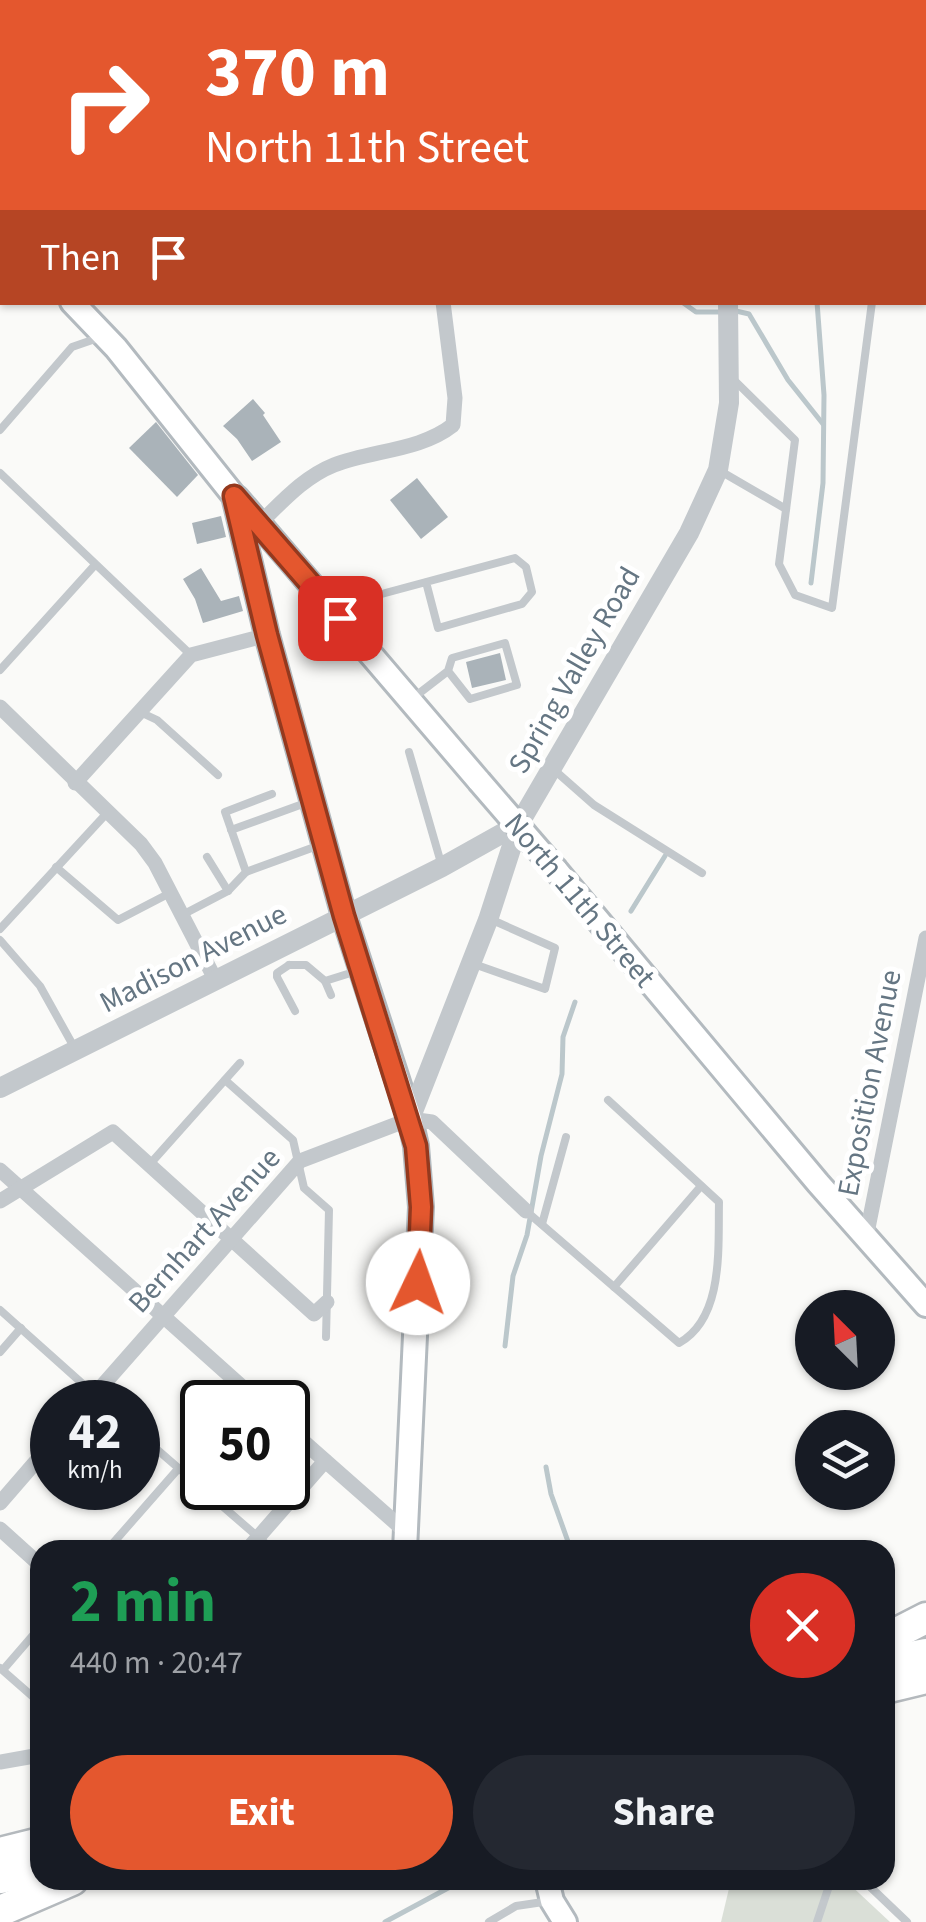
<!DOCTYPE html>
<html lang="en">
<head>
<meta charset="utf-8">
<style>
	:root { --surface:#171b24; --page:#242831; --text:#f1f3f6; --muted:#9ea1a6; --accent:#e4572e }
	body { margin:0; font-family:"Source Sans 3",sans-serif; background:var(--page); color:var(--text); height:100vh; display:flex; flex-direction:column; font-size:38px; white-space:nowrap }
	* { box-sizing:border-box; margin:0 }
	p { font-size:32px; color:var(--muted) }
	.icon { flex:none; width:55px; height:55px; fill:none; stroke:currentColor; stroke-width:2; stroke-linecap:round; stroke-linejoin:round }
	.map { position:relative; flex:1; overflow:hidden }
	.drawer { position:absolute; left:30px; top:1540px; width:865px; height:350px; display:flex; flex-direction:column; background:var(--surface); border-radius:30px; box-shadow:0 2px 8px #0004 }
	.drawer>* { flex:none }
	.hud { position:absolute; left:0px; top:0px; width:928px; height:305px; box-shadow:0 2px 8px #0004; background:#e4572e; color:#fff; overflow:hidden }
	.needle { width:65px; rotate:336deg }
	.buttons { position:absolute; left:795px; top:1290px; display:grid; gap:20px }
	.buttons a { display:grid; place-items:center; width:100px; height:100px; border-radius:50%; background:var(--surface); box-shadow:0 2px 8px #0004; font-size:50px }
	.speed { position:absolute; left:30px; top:1380px; display:flex; gap:20px; font-size:50px; font-weight:700; text-align:center }
	.speed>* { display:grid; place-content:center; width:130px; height:130px; border-radius:50%; background:var(--surface); box-shadow:0 2px 8px #0004; line-height:1 }
	.speed small { font-size:25px; font-weight:400 }
	.speed .limit { border:5px solid #111; border-radius:15px; background:#fff; color:#111 }
	.pin { position:absolute; display:grid; place-items:center; width:85px; height:85px; color:#fff; margin:-42px; border-radius:20px; box-shadow:0 5px 15px #0006 }
	.me { position:absolute; width:110px; margin:-55px; rotate:3deg; stroke-linejoin:round; filter:drop-shadow(0 0 8px #0008) }
	.turn { display:flex; align-items:center; gap:35px; height:210px; padding:0 40px; font-size:45px }
	.turn .icon { width:130px; height:130px; stroke-width:2.5 }
	.turn b { display:block; font-size:70px; line-height:85px }
	.then { display:flex; align-items:center; height:95px; padding:0 40px; background:#0003; gap:20px; font-size:38px }
	.round { display:grid; place-items:center; flex:none; width:105px; height:105px; border-radius:52px; background:var(--page) }
	.headline { display:flex; align-items:center; justify-content:space-between; height:170px; padding:0 40px }
	h1 { font-size:60px; font-weight:700; line-height:75px; color:#1e9e55 }
	.primary-button { display:flex; gap:20px; margin-top:auto; padding:20px 40px }
	.primary-button a { flex:1; height:115px; border-radius:60px; background:var(--accent); color:#fff; font-size:40px; font-weight:700; line-height:115px; text-align:center }
	.primary-button a+a { background:var(--page); color:var(--text) }
	.map>svg:first-child { display:block }
</style>
</head>
<body>
<div class="map">
<svg width="926" height="1922" viewBox="0 0 926 1922">
	<rect width="100%" height="100%" fill="#fafaf8"/>
	<path fill="#dadfd7" d="M731,1880H845L890,1922H721Z"/>
	<g fill="none" stroke-linecap="round" stroke-linejoin="round">
		<g stroke="#bbc7cb" stroke-width="5">
			<path d="M627,2L628,0"/>
			<path d="M869,2L870,0"/>
			<path d="M682,302L696,312H721"/>
			<path d="M736,311L749,314L788,380L823,424"/>
			<path d="M811,583L823,483L824,395L817,302"/>
			<path d="M631,911L665,856"/>
			<path d="M505,1346L513,1276L527,1235L541,1156L562,1074L563,1037L575,1002"/>
			<path d="M546,1467L551,1494L571,1550"/>
			<path d="M385,1922L463,1880"/>
		</g>
	</g>
	<g fill="#aab3b9">
		<path d="M253,399L265,413L263,415L281,442L252,461L237,439L223,426Z"/>
		<path d="M156,422L198,475L177,497L129,448Z"/>
		<path d="M417,478L448,517L421,539L390,500Z"/>
		<path d="M221,516L226,537L197,544L192,523Z"/>
		<path d="M201,568L221,601L239,596L243,611L203,623L195,599L183,579Z"/>
		<path d="M500,653L506,680L472,688L466,662Z"/>
	</g>
	<g fill="none" stroke-linecap="round" stroke-linejoin="round">
		<defs>
			<g id="secondary">
				<path d="M0,217L2,220"/>
				<path d="M72,302L116,348L234,496L267,635L344,916L410,1119L416,1146L421,1207L405,1550"/>
				<path d="M237,498L479,781"/>
				<path d="M556,870L818,1183L926,1305"/>
				<path d="M547,1880L552,1901L565,1922"/>
			</g>
			<g id="motorway">
				<path d="M885,1639L926,1618"/>
				<path d="M885,1662L926,1654"/>
				<path d="M885,1688L926,1678"/>
				<path d="M0,1853L40,1843"/>
				<path d="M0,1878L40,1869"/>
				<path d="M0,1911L72,1880"/>
			</g>
		</defs>
		<use href="#secondary" stroke="#b3babf" stroke-width="28"/>
		<use href="#motorway" stroke="#b4b9bd" stroke-width="35"/>
		<path stroke="#bbbfc2" stroke-width="2.5" stroke-dasharray="5 5" stroke-linecap="butt" d="M925,9L926,6"/>
		<g stroke="#c3c8cc" stroke-width="8">
			<path d="M452,0L454,2"/>
			<path d="M0,3L3,0"/>
			<path d="M732,378L795,440L779,564L795,595L832,608L872,302"/>
			<path d="M0,430L72,347L98,338"/>
			<path d="M722,472L786,509"/>
			<path d="M0,473L191,655"/>
			<path d="M343,615L363,599L515,558L526,567L532,592L522,604L438,628L426,582"/>
			<path d="M0,670L94,566"/>
			<path d="M413,698L448,671L452,658L505,643L517,685L470,699L448,671"/>
			<path d="M140,712L157,720L218,775"/>
			<path d="M409,752L441,863"/>
			<path d="M552,768L594,805L702,873"/>
			<path d="M231,830L311,801"/>
			<path d="M207,857L228,891"/>
			<path d="M56,867L118,920L170,893"/>
			<path d="M246,872L320,845"/>
			<path d="M184,914L228,891L246,872L225,812L272,794"/>
			<path d="M0,929L107,813"/>
			<path d="M0,940L40,986L74,1047"/>
			<path d="M471,963L545,989L555,948L490,919"/>
			<path d="M289,965H306L325,981L357,971"/>
			<path d="M289,965L277,973V977L295,1011"/>
			<path d="M325,981L331,995"/>
			<path d="M225,1080L293,1140L304,1188L329,1210L326,1337"/>
			<path d="M150,1164L240,1063"/>
			<path d="M526,1211L679,1343C724,1318 718,1248 719,1202L608,1100"/>
			<path d="M542,1224L566,1137"/>
			<path d="M614,1287L701,1186"/>
			<path d="M0,1310L103,1402"/>
			<path d="M0,1352L21,1328"/>
			<path d="M138,1433L273,1550"/>
			<path d="M107,1550L178,1469"/>
			<path d="M0,1668L40,1703"/>
			<path d="M3,1670L40,1627"/>
			<path d="M863,1880L907,1922"/>
			<path d="M489,1922L516,1906L550,1901"/>
			<path d="M817,1922L831,1880"/>
		</g>
		<g stroke="#c3c8cc" stroke-width="15">
			<path d="M404,0V2"/>
			<path d="M679,0L683,2"/>
			<path d="M177,2L179,0"/>
			<path d="M386,2L388,0"/>
			<path d="M0,199L2,196"/>
			<path d="M0,266L2,263"/>
			<path d="M260,523C283,501 304,477 334,465C372,450 420,451 453,425L455,398L443,302"/>
			<path d="M0,707L141,844L155,863L215,979"/>
			<path d="M75,783L191,655L267,635"/>
			<path d="M0,1170L259,1402"/>
			<path d="M0,1201L113,1132L314,1314L327,1302"/>
			<path d="M866,1238L926,938"/>
			<path d="M88,1402L300,1161L410,1119L432,1122L526,1211"/>
			<path d="M288,1428L406,1532"/>
			<path d="M0,1503L52,1443"/>
			<path d="M0,1529L40,1565"/>
			<path d="M247,1550L325,1461"/>
			<path d="M0,1762L40,1755"/>
		</g>
		<g stroke="#c3c8cc" stroke-width="20">
			<path d="M803,2L804,0"/>
			<path d="M0,1088L442,867L519,824"/>
			<path d="M410,1119L488,920L519,824L689,533L718,470L729,403L728,302"/>
		</g>
		<use href="#secondary" stroke="#fff" stroke-width="22"/>
		<use href="#motorway" stroke="#fff" stroke-width="30"/>
		<defs>
			<path id="secondary-bridge" d="M479,781L556,870"/>
		</defs>
		<use href="#secondary-bridge" stroke="#b3babf" stroke-width="28" stroke-linecap="butt"/>
		<use href="#secondary-bridge" stroke="#fff" stroke-width="22"/>
	</g>
	<g fill="none" stroke-linecap="round" stroke-linejoin="round">
		<defs>
			<path id="route" d="M340,618L234,496L267,635L344,916L416,1146L421,1207L418,1283"/>
		</defs>
		<use href="#route" stroke="#94391e" stroke-width="25"/>
		<use href="#route" stroke="#e4572e" stroke-width="18"/>
	</g>
	<g text-anchor="middle" stroke-width="10" stroke-linejoin="round" paint-order="stroke">
		<g font-size="30" fill="#657683" stroke="#fff">
			<text transform="translate(574 670) rotate(-60)" y="10">Spring Valley Road</text>
			<text transform="translate(580 900) rotate(50)" y="10">North 11th Street</text>
			<text transform="translate(193 958) rotate(-27)" y="10">Madison Avenue</text>
			<text transform="translate(869 1083) rotate(-79)" y="10">Exposition Avenue</text>
			<text transform="translate(204 1230) rotate(-48)" y="10">Bernhart Avenue</text>
		</g>
	</g>
</svg>
<div class="buttons">
<a><svg class="needle" viewBox="-14 -14 28 28"><path d="M0-13l5 13h-10z" fill="#e53935"/><path d="M0 13l5-13h-10z" fill="#9ea1a6"/></svg></a>
<a><svg class="icon" aria-label="layers" viewBox="0 0 24 24"><path d="M12 4l9 5-9 5-9-5zM3 14l9 5 9-5"/></svg></a>
</div>
<div class="speed"><div>42<small>km/h</small></div><div class="limit">50</div></div>
<div class="pin" style="left:340px;top:618px;background:#d93025"><svg class="icon" aria-label="arrive" viewBox="0 0 24 24"><path d="M6 21V4h12l-3 4 3 4H6"/></svg></div>
<svg class="me" style="left:418px;top:1283px" viewBox="-20 -20 40 40"><circle r="19" fill="#fff"/><path d="M0-13L10 11 0 6-10 11z" fill="#e4572e"/></svg>
<div class="hud">
<div class="turn"><svg class="icon" aria-label="right" viewBox="0 0 24 24"><path d="M7 20v-9h11M14 6l5 5-5 5"/></svg><div><b>370 m</b>North 11th Street</div></div>
<div class="then">Then<svg class="icon" aria-label="arrive" viewBox="0 0 24 24"><path d="M6 21V4h12l-3 4 3 4H6"/></svg></div>
</div>
<section class="drawer">
<div class="headline"><div><h1>2 min</h1><p>440 m · 20:47</p></div><a class="round" style="background:#d93025;color:#fff"><svg class="icon" aria-label="close" viewBox="0 0 24 24"><path d="M6 6l12 12M18 6L6 18"/></svg></a></div>
<div class="primary-button"><a>Exit</a><a>Share</a></div>
</section>
</div>
</body>
</html>
